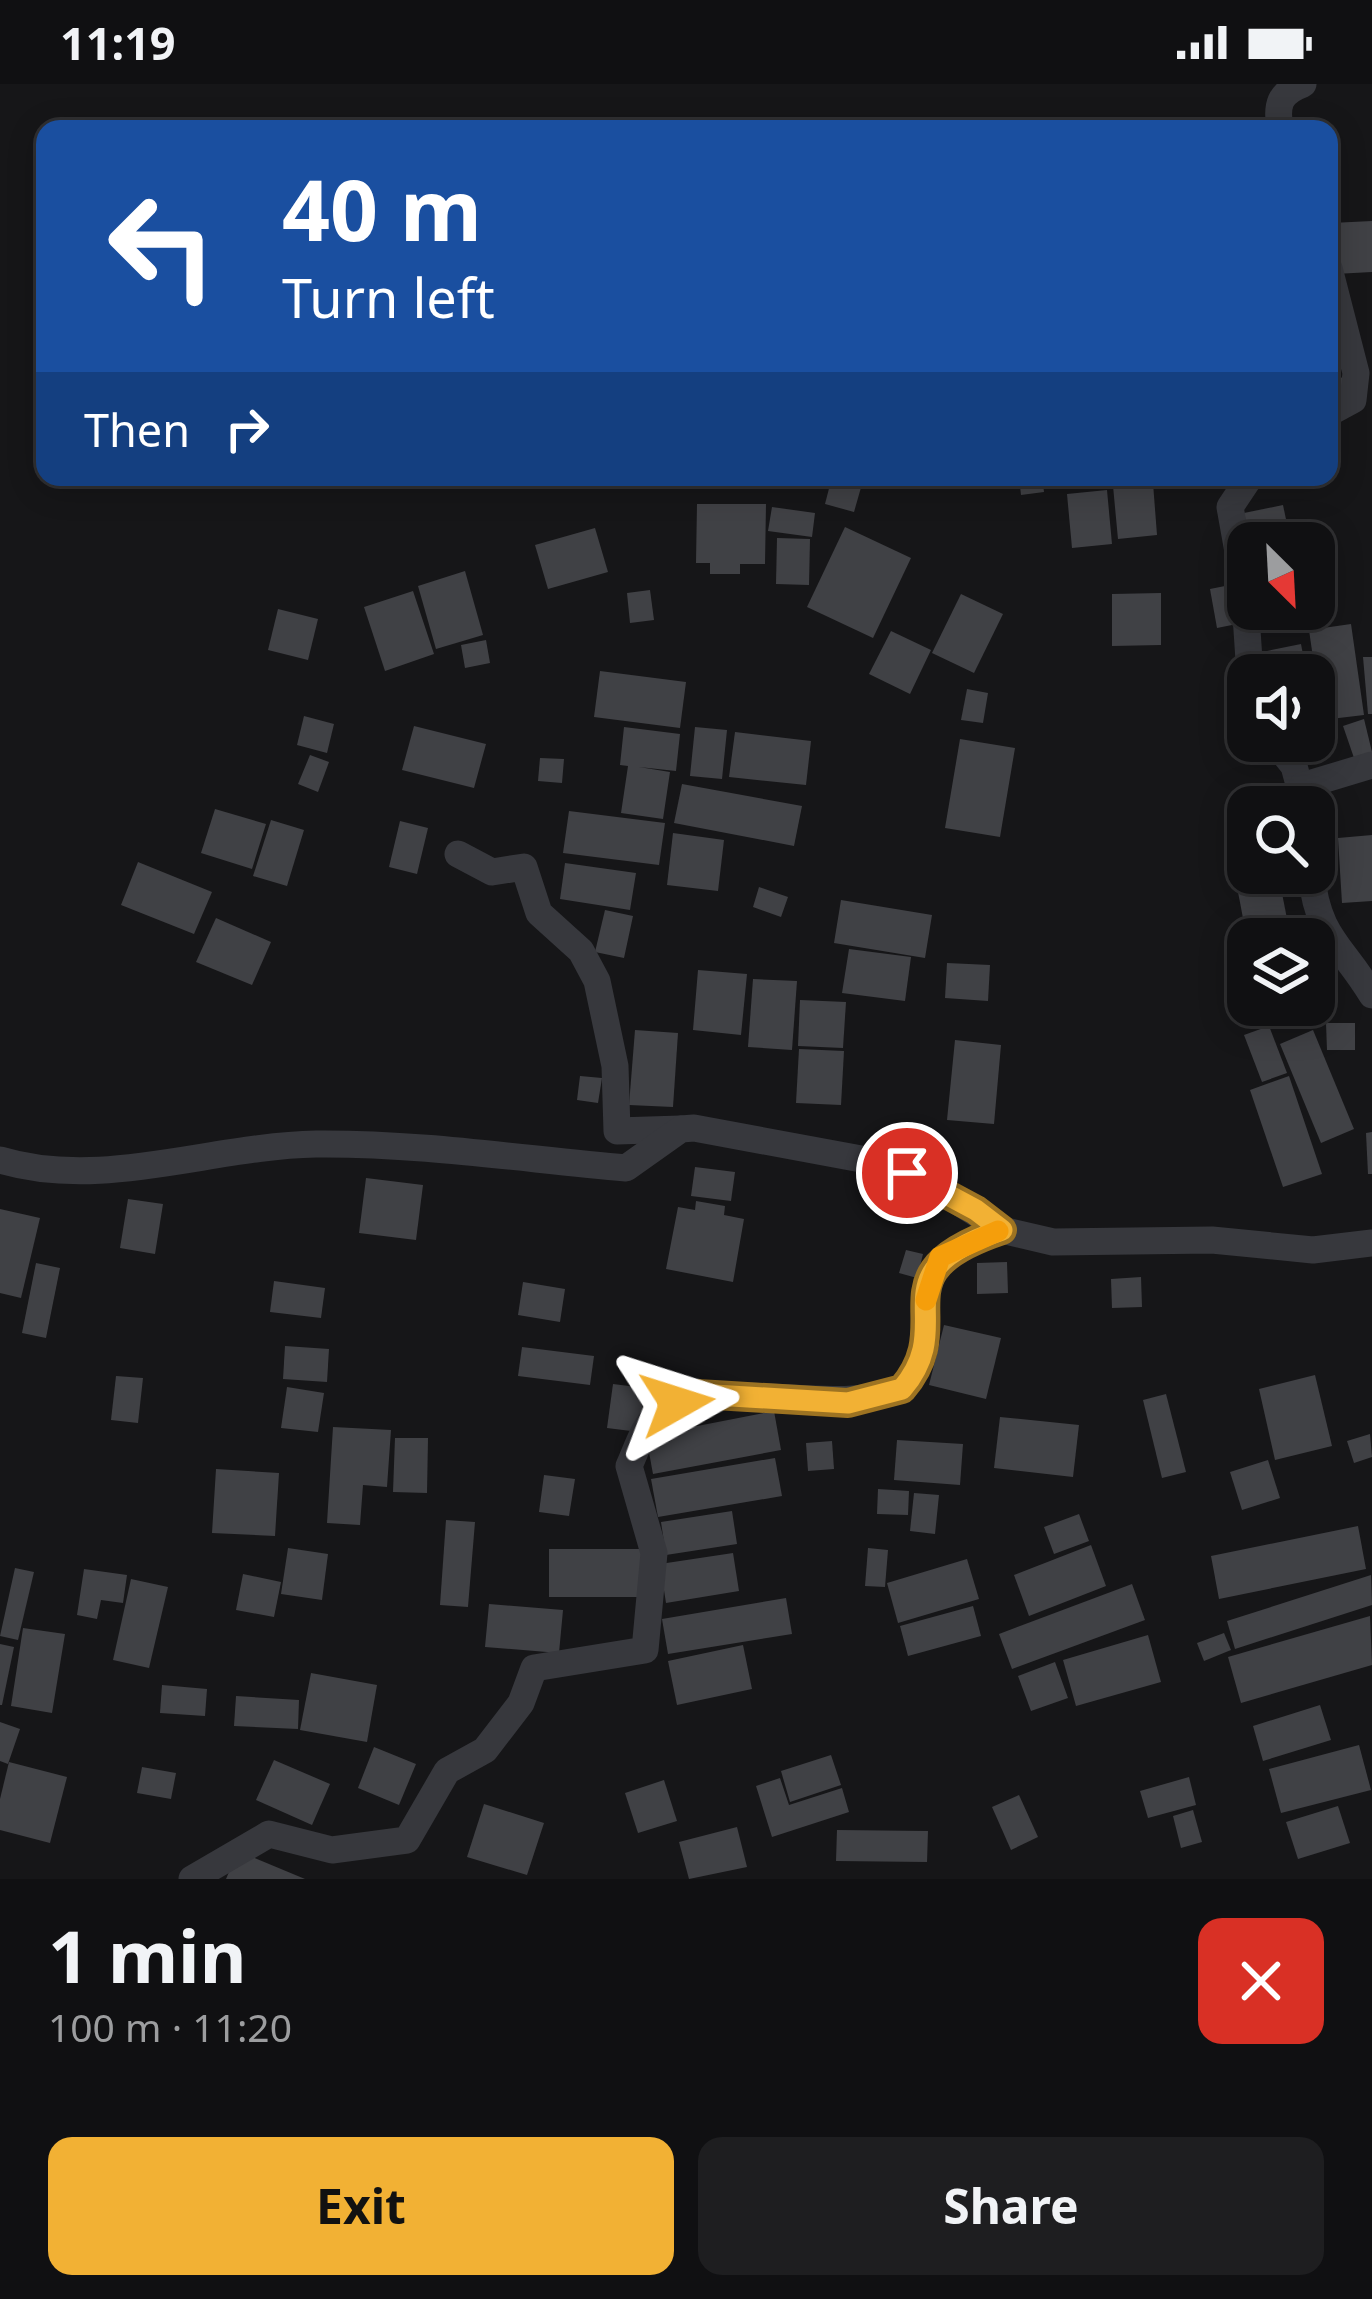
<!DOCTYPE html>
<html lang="en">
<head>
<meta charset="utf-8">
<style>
	:root { --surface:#101012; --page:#1e1e20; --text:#f1f3f6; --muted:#9c9d9f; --line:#303032; --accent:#f2b134 }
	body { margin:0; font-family:"Noto Sans",sans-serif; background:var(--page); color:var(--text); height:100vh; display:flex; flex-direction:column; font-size:45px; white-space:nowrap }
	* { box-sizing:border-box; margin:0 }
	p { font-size:39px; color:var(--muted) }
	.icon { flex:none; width:66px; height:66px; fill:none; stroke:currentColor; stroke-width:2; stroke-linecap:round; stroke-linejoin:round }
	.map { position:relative; height:1795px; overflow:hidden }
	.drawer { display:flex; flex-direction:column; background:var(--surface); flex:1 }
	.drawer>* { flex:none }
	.banner { position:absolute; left:36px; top:36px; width:1302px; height:366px; border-radius:24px; box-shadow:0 6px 30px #0003,0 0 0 3px var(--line); background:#1a4fa0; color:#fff; overflow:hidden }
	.needle { width:78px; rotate:156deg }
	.controls { position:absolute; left:1227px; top:438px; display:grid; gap:24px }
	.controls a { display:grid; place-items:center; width:108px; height:108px; border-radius:24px; background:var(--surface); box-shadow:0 6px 30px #0003,0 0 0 3px var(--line); font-size:60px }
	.pin { position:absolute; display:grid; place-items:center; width:102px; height:102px; color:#fff; margin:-51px; border:6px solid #fff; border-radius:50%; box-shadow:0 3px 12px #0007 }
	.me { position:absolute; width:132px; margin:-66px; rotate:84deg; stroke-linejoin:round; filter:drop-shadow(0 0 9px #0008) }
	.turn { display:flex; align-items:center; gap:42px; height:252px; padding:0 48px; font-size:54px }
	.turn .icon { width:156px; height:156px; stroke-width:2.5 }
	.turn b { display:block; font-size:84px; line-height:102px }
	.then { display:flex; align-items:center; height:114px; padding:0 48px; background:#0003; gap:24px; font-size:45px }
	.round { display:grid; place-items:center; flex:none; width:126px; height:126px; border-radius:24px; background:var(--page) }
	.head { display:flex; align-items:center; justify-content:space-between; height:204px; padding:0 48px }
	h1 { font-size:72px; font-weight:700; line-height:90px }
	.button { display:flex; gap:24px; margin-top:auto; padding:24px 48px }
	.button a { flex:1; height:138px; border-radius:24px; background:var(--accent); color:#111; font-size:48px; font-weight:700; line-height:138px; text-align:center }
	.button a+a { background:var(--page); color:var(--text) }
	.status { display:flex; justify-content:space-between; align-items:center; height:84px; padding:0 60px; background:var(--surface); direction:ltr }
	.status svg { height:33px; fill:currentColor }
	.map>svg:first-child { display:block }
</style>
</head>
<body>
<div class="status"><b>11:19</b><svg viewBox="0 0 49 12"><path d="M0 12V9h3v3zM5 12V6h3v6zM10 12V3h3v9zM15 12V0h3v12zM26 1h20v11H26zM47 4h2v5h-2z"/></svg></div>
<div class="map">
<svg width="1372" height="1795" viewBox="0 0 1372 1795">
	<rect width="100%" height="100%" fill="#161618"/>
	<g fill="#404145">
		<path d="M1372,137V188L1335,190L1331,139Z"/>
		<path d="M1329,293L1351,294V313L1329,312Z"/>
		<path d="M832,393H864L854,428L825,420Z"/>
		<path d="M1019,393H1042L1044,408L1021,411Z"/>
		<path d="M1153,399L1157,451L1118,455L1113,402Z"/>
		<path d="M1107,406L1112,460L1072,464L1067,410Z"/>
		<path d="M697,420H766L765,480H740V490H710V479H696Z"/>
		<path d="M1283,421L1291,459H1250L1244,429Z"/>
		<path d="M772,423L815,429L812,453L768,447Z"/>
		<path d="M845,443L911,474L873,554L807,523Z"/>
		<path d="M595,444L608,488L548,505L535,461Z"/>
		<path d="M777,454L810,455L809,501L776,500Z"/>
		<path d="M465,487L483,551L436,565L418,502Z"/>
		<path d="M1235,500L1242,539L1217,544L1210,505Z"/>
		<path d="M650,506L654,536L630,539L627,509Z"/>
		<path d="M413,507L434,570L385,587L364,523Z"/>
		<path d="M1161,509V561L1112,562V510Z"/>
		<path d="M961,510L1003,530L974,589L932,569Z"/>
		<path d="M278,525L318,535L308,576L268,566Z"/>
		<path d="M1351,540L1364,631L1322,636L1309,546Z"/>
		<path d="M891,547L931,566L910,610L869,590Z"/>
		<path d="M486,556L490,579L465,584L461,561Z"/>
		<path d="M1301,560L1307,591H1257L1252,570Z"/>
		<path d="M1363,573H1372V630H1368Z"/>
		<path d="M600,587L686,598L680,644L594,633Z"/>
		<path d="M967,605L988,609L983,639L961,636Z"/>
		<path d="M304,632L334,640L327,669L297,661Z"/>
		<path d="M1364,635L1372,668L1354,674L1343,642Z"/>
		<path d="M414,642L486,660L474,704L402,686Z"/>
		<path d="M624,643L680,650L676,687L639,683L670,688L663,735L621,729L628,682L620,681Z"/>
		<path d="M695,643L727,646L722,695L690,692Z"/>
		<path d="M735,648L811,657L806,701L729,693Z"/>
		<path d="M960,655L1015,664L1000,753L945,744Z"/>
		<path d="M310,671L329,678L318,708L298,700Z"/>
		<path d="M540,674L564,675L562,699L538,697Z"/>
		<path d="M682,700L802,722L794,762L674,739Z"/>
		<path d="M215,725L266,740L252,785L201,769Z"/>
		<path d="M569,727L665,739L659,781L563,769Z"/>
		<path d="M1240,731H1248V789H1281L1282,795L1244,799Z"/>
		<path d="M271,736L304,746L287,802L253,792Z"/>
		<path d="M400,737L428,744L417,790L389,783Z"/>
		<path d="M673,749L724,756L718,807L667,801Z"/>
		<path d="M1372,751V817L1342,819L1338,754Z"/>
		<path d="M138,778L212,808L194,850L121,821Z"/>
		<path d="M565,779L636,789L630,826L560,815Z"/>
		<path d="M1280,799L1290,850L1247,855L1238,808Z"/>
		<path d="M759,803L788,813L781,833L753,823Z"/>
		<path d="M841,816L932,831L925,874L834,859Z"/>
		<path d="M605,826L633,832L624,874L595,868Z"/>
		<path d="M216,834L271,858L252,901L196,878Z"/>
		<path d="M849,865L911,873L905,917L842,909Z"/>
		<path d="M947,879L990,881L988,917L945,914Z"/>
		<path d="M698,886L747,890L741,951L693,946Z"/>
		<path d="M753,895L797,897L792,966L748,963Z"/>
		<path d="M800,916L846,918L843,964L798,962Z"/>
		<path d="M1326,939H1355V966H1327Z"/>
		<path d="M1269,942L1287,989L1262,998L1244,951Z"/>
		<path d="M635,946L678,949L673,1023L629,1021Z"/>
		<path d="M1313,946L1354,1045L1321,1059L1280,960Z"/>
		<path d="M955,956L1001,961L994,1040L947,1036Z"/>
		<path d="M799,965L844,967L841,1021L796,1019Z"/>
		<path d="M580,992L602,994L598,1019L577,1016Z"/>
		<path d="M1289,992L1322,1090L1283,1103L1250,1006Z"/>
		<path d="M1372,1048V1090H1368L1366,1049Z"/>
		<path d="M695,1083L735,1088L731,1117L691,1112Z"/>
		<path d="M366,1094L423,1101L416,1156L359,1149Z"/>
		<path d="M128,1115L163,1120L155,1170L120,1164Z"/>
		<path d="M696,1117L725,1122L724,1131L744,1135L733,1198L666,1185L678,1123L695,1126Z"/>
		<path d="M0,1125L40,1134L21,1214L0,1209Z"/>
		<path d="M906,1166L923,1170L917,1194L899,1189Z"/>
		<path d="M1007,1178L1008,1209L977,1210V1179Z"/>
		<path d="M36,1179L60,1184L46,1254L22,1249Z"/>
		<path d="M1141,1193L1142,1223L1112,1224L1111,1195Z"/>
		<path d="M274,1197L325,1204L321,1234L270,1228Z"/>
		<path d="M523,1198L565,1205L560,1238L518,1231Z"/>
		<path d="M944,1241L1001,1254L986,1315L929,1301Z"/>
		<path d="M285,1262L329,1265L327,1298L283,1295Z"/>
		<path d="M522,1263L594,1272L590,1301L518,1292Z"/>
		<path d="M1315,1291L1332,1362L1275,1376L1259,1305Z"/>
		<path d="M116,1292L143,1294L138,1339L111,1336Z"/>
		<path d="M613,1300L645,1304L639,1348L607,1344Z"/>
		<path d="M287,1303L324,1309L318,1348L281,1344Z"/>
		<path d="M1166,1310L1186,1388L1162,1394L1143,1316Z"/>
		<path d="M774,1327L781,1366L653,1390L646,1352Z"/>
		<path d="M1000,1333L1079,1341L1073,1393L994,1384Z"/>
		<path d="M333,1343L391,1346L387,1403L363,1401L360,1441L327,1439Z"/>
		<path d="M1370,1350L1372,1373L1354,1379L1347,1357Z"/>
		<path d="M395,1354H428L427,1409L393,1408Z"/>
		<path d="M897,1356L963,1360L960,1401L894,1396Z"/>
		<path d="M832,1357L834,1385L808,1387L806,1359Z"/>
		<path d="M775,1374L782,1412L658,1433L651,1395Z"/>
		<path d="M1268,1376L1280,1414L1242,1426L1230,1388Z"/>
		<path d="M216,1385L279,1389L275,1452L212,1449Z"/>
		<path d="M544,1391L575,1395L569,1432L539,1428Z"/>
		<path d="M878,1405L909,1407L908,1431L877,1430Z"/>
		<path d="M914,1409L939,1411L935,1450L910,1447Z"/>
		<path d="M732,1427L737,1460L666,1471L661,1438Z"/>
		<path d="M1079,1430L1089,1457L1054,1470L1044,1443Z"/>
		<path d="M446,1436L475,1438L468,1523L440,1521Z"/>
		<path d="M1358,1442L1366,1485L1219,1515L1211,1472Z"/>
		<path d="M1091,1461L1106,1502L1029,1532L1014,1491Z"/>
		<path d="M288,1464L328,1470L322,1516L281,1510Z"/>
		<path d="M868,1464L888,1466L885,1503L865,1502Z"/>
		<rect x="549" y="1465" width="96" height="48"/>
		<path d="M733,1469L739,1507L666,1519L660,1480Z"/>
		<path d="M967,1475L979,1515L898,1539L887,1499Z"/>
		<path d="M15,1484L34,1488L18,1556L0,1552Z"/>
		<path d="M84,1485L127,1491L123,1519L101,1516L97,1535L77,1531Z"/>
		<path d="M243,1490L281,1498L274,1533L236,1526Z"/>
		<path d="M1371,1491L1372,1521L1235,1565L1227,1537Z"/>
		<path d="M131,1495L168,1503L149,1584L113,1576Z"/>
		<path d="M1132,1500L1145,1536L1012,1585L999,1550Z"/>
		<path d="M786,1514L792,1550L668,1570L662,1535Z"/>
		<path d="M489,1520L563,1526L559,1569L485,1563Z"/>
		<path d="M973,1522L981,1552L908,1572L900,1542Z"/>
		<path d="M1370,1532L1372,1581L1241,1619L1228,1573Z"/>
		<path d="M23,1544L65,1550L52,1629L11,1622Z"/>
		<path d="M1224,1549L1231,1566L1204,1577L1197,1559Z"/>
		<path d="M1148,1551L1161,1598L1076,1622L1063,1576Z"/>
		<path d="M0,1560L14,1563L2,1621H0Z"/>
		<path d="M743,1561L752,1605L677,1621L668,1577Z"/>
		<path d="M1055,1578L1068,1614L1031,1627L1018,1592Z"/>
		<path d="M311,1589L377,1601L367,1658L300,1646Z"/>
		<path d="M162,1601L207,1605L205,1632L160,1629Z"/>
		<path d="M236,1612L299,1616L298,1645L234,1642Z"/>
		<path d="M1320,1621L1331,1656L1263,1677L1253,1642Z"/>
		<path d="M0,1638L20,1645L8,1680L0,1677Z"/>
		<path d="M1359,1661L1371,1706L1281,1729L1269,1685Z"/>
		<path d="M374,1663L416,1680L399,1721L358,1704Z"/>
		<path d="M831,1671L841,1701L790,1718L781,1687Z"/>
		<path d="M274,1676L330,1700L312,1741L256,1716Z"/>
		<path d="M9,1678L67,1693L50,1759L0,1746V1715Z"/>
		<path d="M142,1683L176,1689L171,1715L137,1709Z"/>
		<path d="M1189,1693L1196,1721L1148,1734L1140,1707Z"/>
		<path d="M780,1694L789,1721L842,1704L849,1728L772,1753L756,1702Z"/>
		<path d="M664,1696L677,1737L638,1749L625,1709Z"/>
		<path d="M1019,1711L1038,1753L1011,1766L992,1723Z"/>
		<path d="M484,1720L544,1739L527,1791L467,1773Z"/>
		<path d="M1338,1722L1350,1759L1298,1775L1286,1738Z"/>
		<path d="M1193,1726L1202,1758L1181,1764L1173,1732Z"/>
		<path d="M737,1743L747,1783L689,1795L679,1758Z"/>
		<path d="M837,1746L928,1747L927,1778L836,1777Z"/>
		<path d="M238,1767L305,1795H226Z"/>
	</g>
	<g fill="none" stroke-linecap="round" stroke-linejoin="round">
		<g stroke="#37383d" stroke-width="27">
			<path d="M1280,45C1276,21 1279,9 1303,0"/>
			<path d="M1329,184L1356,289L1353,316L1329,329"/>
			<path d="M1250,591L1244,501L1230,423L1250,393"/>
			<path d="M1274,657L1294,682L1305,723"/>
			<path d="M1302,702L1372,681"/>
			<path d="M458,770L492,788L524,783L539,829L581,867L597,897L615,982L617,1047L681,1045"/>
			<path d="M1311,789C1318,854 1341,860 1372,911"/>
			<path d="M0,1076C102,1107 211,1062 316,1060C420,1059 523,1075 626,1084L681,1045L694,1044L872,1077L935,1103L1002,1146L1053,1158L1212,1156L1313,1166L1372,1159"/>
			<path d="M192,1795L269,1750L332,1766L407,1756L447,1687L485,1666L521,1619L534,1584L645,1566L654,1469L629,1382C636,1367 643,1344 655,1332C702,1287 829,1335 902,1305C962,1236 871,1190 1002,1146"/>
		</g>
	</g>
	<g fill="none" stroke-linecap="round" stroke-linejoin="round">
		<defs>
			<path id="route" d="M677,1319L698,1310L848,1319L902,1305C962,1235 871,1190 1002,1146L976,1126L907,1089"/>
		</defs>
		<use href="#route" stroke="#9d7322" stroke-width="30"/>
		<use href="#route" stroke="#f2b134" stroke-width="21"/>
		<path stroke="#f59e0b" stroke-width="21" d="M926,1216L940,1173L998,1147"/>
	</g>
</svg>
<div class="controls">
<a><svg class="needle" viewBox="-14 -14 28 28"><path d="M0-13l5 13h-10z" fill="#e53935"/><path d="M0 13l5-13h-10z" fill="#9c9d9f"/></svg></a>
<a><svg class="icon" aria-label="sound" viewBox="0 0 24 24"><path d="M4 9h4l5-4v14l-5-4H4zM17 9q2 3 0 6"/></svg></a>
<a><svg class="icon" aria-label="search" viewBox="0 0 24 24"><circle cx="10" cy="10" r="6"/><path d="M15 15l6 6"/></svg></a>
<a><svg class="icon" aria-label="layers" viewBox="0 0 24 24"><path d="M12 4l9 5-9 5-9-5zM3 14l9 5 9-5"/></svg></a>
</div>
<div class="pin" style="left:907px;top:1089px;background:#d93025"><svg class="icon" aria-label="arrive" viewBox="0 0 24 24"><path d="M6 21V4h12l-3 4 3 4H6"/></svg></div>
<svg class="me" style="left:677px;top:1319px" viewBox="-20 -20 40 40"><path d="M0-17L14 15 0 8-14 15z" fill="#f2b134" stroke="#fff" stroke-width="4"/></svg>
<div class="banner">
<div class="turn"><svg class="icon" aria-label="left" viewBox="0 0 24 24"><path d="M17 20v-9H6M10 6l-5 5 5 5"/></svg><div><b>40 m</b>Turn left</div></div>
<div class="then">Then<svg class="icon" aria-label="right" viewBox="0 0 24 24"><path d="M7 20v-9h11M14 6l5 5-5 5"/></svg></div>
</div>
</div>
<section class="drawer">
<div class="head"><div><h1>1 min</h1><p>100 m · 11:20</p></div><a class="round" style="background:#d93025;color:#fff"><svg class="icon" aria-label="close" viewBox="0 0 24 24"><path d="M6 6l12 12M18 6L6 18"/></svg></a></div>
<div class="button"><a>Exit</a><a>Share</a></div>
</section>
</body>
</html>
